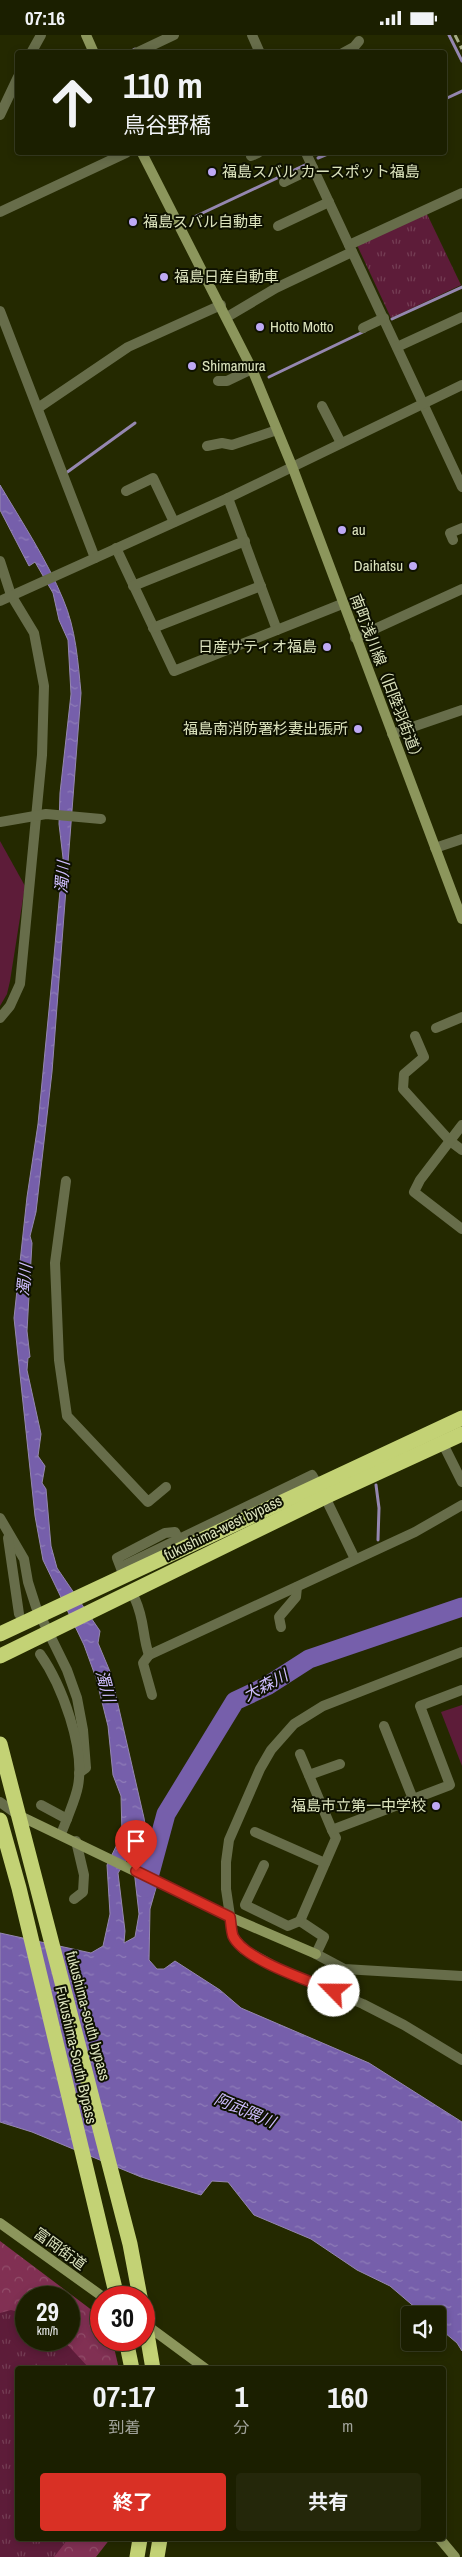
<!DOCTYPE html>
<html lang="ja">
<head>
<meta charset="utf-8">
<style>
	:root { --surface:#1b1f00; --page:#24270a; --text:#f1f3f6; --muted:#a0a299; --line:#393d22; --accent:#d93025 }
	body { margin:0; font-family:"Archivo Narrow","Noto Sans JP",sans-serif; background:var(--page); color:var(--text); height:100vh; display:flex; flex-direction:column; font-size:19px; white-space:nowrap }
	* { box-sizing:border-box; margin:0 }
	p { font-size:16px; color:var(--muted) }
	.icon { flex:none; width:28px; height:28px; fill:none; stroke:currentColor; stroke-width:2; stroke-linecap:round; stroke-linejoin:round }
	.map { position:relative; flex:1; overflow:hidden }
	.panel { position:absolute; left:15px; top:2331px; width:431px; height:175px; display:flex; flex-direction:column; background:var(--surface); border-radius:5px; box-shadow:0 2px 8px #0003,0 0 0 1px var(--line) }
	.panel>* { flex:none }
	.banner { position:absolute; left:15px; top:15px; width:432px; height:105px; border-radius:5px; box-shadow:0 2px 8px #0003,0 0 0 1px var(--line); background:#1b1f00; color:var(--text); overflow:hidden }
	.buttons { position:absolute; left:401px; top:2271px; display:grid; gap:10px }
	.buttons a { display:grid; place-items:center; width:45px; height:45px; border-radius:5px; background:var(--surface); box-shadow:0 2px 8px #0003,0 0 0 1px var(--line); font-size:25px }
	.speed { position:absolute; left:15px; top:2251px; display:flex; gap:10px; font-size:25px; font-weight:700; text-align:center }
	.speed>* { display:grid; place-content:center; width:65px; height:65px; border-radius:50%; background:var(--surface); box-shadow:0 2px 8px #0003,0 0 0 1px var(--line); line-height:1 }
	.speed small { font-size:12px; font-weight:400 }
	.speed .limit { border:8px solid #d22; background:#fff; color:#111 }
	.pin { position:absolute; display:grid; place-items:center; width:42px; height:42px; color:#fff; margin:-51px -21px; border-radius:50% 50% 50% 0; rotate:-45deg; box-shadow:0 0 5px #0007 }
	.pin .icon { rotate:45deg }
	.me { position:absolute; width:55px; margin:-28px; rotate:293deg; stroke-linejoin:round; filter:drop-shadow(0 0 4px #0008) }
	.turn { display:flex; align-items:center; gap:18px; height:105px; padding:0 25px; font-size:22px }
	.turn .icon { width:65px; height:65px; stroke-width:2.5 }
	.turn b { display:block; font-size:35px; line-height:42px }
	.eta { display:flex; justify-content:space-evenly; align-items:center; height:85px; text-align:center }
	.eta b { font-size:30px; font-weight:700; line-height:35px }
	.action { display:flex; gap:10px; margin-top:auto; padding:10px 25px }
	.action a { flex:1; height:58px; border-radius:5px; background:var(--accent); color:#fff; font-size:20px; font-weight:700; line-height:58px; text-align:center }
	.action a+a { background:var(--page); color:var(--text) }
	.status { display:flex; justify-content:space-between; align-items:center; height:35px; padding:0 25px; background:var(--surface); direction:ltr }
	.status svg { height:14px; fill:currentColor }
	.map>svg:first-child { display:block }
</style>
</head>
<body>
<div class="status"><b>07:16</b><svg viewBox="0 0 49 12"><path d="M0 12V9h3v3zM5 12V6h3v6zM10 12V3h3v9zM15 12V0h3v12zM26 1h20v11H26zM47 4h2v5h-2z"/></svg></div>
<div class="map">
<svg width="462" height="2522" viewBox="0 0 462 2522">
	<defs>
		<pattern id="forest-crowns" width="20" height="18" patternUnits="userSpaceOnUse" patternTransform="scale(1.25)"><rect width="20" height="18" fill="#813053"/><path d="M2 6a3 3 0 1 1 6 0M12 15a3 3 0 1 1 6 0" fill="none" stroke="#924e6a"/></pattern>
		<pattern id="park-tufts" width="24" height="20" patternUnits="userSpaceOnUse" patternTransform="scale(1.25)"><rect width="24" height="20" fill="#5d1c39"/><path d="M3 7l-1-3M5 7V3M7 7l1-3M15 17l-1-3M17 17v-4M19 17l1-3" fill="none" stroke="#743d54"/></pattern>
		<pattern id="water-ripples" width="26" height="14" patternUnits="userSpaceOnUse" patternTransform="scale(1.25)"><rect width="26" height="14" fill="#765fab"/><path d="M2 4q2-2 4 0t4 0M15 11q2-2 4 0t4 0" fill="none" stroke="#8f7db8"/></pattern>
	</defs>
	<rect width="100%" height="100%" fill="#242900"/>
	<path fill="url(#forest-crowns)" fill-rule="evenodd" d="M0,2206L101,2282V2305H112L113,2308L119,2334H18V2504H110L96,2522H0ZM26,2262H69V2305H26Z"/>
	<g fill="url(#park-tufts)">
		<path d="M427,179L461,250L391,283L357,210Z"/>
		<path d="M11,2275L26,2279V2305H63L90,2334H18V2504H68L54,2522H0V2278Z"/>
	</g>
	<g fill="#5d1c39">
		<path d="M0,806L25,851L10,946L7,959L0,971Z"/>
		<path d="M462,1670V1731L441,1677Z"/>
	</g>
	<path fill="url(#water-ripples)" stroke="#9587b0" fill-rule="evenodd" d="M0,450C22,487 47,525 63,564C76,594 78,627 81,658L52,1037L36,1177L30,1201L32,1208L27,1296L30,1322L28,1323L27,1335L41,1399L38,1421L45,1431L42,1448L46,1454L51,1511L57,1533L100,1596L98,1608L111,1639L144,1783L156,1853L150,1874L149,1925L157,1934H164L175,1926L220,1955L241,1973L369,2028L462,2087V2316L457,2308L438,2292V2280H424L390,2251L357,2235L311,2204L254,2180L228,2147L212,2146L201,2160L141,2142L32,2097L0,2087V1898L91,1918L103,1911L110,1879L107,1830L122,1799L121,1761L113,1740L108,1691L96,1643L84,1610L43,1525L35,1481L14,1283L27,1162L38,1089L51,954L63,823L59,789L60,758L71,659L68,605L59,585L53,558L35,527L29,531L0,475ZM132,1817L139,1879L135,1902L124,1908L125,1896L118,1838Z"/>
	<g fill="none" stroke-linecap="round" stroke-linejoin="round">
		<g stroke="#9587b0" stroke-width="3">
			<path d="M449,0L462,26"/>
			<path d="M128,18L135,14"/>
			<path d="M445,64L462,56"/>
			<path d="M318,123L330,118"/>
			<path d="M194,182L307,129"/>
			<path d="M392,284L462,252"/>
			<path d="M269,342L365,296"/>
			<path d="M66,438L135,388"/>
			<path d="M376,1450L379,1473L378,1505"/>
		</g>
		<path stroke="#765fab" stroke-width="19" d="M146,1853L166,1779L235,1666L267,1651L309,1624L462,1572"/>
		<g stroke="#676d4a" stroke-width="10">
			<path d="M252,0L260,18"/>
			<path d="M31,18L41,0"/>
			<path d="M136,18L174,0"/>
			<path d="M343,18L354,12L359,6"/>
			<path d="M0,80L18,42"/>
			<path d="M306,118L462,452"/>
			<path d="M251,121L258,118"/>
			<path d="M284,147L313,133"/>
			<path d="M0,177L126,118"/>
			<path d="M278,191L329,167"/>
			<path d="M349,210L462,158"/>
			<path d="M0,276L95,523"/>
			<path d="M227,282L276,253L352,217"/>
			<path d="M363,293L384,283"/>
			<path d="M397,312L462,282"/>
			<path d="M218,346H227L252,334"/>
			<path d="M322,371L341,408"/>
			<path d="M38,373L128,312L221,270"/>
			<path d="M207,411L222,408L232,410L277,395"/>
			<path d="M126,456L153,443L174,487"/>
			<path d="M228,463L277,595"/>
			<path d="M453,505L450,498L462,493"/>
			<path d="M116,513L174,636L342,569"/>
			<path d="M0,526L11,560L34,598L44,651L42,720L20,949L10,971L0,983"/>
			<path d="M133,551L245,506"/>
			<path d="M0,566L228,463L462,350"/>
			<path d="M153,593L261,551"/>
			<path d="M355,603L462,554"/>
			<path d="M392,699L462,675"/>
			<path d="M0,787L46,779L101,784"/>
			<path d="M435,813L462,804"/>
			<path d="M436,993L462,982"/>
			<path d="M415,1001L424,1022L404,1039L403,1054L450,1106L462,1115"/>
			<path d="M462,1090L420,1145L414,1157L462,1194"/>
			<path d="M66,1146L55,1228L59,1325L67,1381L148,1467L166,1452"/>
			<path d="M440,1403L462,1447"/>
			<path d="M0,1483L24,1524L28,1547L36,1572L67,1635L77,1663L83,1695L86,1733L79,1738"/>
			<path d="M8,1503L19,1579"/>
			<path d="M121,1532L312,1440L325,1462L355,1524"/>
			<path d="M122,1536L117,1523L165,1498L175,1497L179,1505"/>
			<path d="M135,1564C145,1586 142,1600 149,1620L415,1497L462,1470"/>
			<path d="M281,1592L279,1582L296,1562L297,1552"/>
			<path d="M462,1617L323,1671L294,1689L271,1715L260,1734L229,1805L226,1827V1854L233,1901L243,1914L281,1935L363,1969L404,1990L462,2025"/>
			<path d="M40,1619C62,1650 85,1713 78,1751C76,1762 71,1773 67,1784"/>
			<path d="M149,1620L143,1628L152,1660"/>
			<path d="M462,1655L420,1671L450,1750L332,1795L336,1803L300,1886L324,1902L316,1919L344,1934L462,1941"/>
			<path d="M384,1691L413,1764"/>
			<path d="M300,1719L332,1795"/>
			<path d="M309,1740L340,1729"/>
			<path d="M0,1767L18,1780"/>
			<path d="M41,1770L67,1784L61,1799"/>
			<path d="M255,1797L325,1828"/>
			<path d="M264,1830L245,1870L288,1891L300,1886"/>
			<path d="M74,1864L83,1857L84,1840L76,1806"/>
		</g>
		<g stroke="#8c965c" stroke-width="10">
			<path d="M86,0L94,18"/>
			<path d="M142,118L252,334L292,431L462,884"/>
			<path d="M18,1780L230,1882L316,1919"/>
			<path d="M0,2188L103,2262"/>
			<path d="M145,2289L206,2334"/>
			<path d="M440,2504L455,2522"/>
		</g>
		<g stroke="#c3d275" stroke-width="15">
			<path d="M0,1599L462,1383"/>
			<path d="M0,1621L325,1462L462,1399"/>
			<path d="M0,1709L130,2209L140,2262"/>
			<path d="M0,1785L19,1853L117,2262"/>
			<path d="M144,2281L153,2334"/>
			<path d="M126,2305L132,2334"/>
			<path d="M137,2522L140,2504"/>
			<path d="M157,2522L160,2504"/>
		</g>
		<path stroke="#a6ac85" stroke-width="3" stroke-dasharray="8 4" stroke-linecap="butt" d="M455,0L462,14"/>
	</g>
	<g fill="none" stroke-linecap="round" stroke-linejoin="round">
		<defs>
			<path id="route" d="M136,1836L230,1882C231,1888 231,1895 233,1901C244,1925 310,1946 334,1956"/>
		</defs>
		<use href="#route" stroke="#8d1f18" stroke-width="12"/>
		<use href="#route" stroke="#d93025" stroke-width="9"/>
	</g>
	<g fill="#bea9f5" stroke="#0e1100" stroke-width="2">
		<circle cx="212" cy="137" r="5"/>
		<circle cx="133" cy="187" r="5"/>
		<circle cx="164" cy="242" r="5"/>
		<circle cx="260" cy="292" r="5"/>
		<circle cx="192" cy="331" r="5"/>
		<circle cx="342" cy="495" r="5"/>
		<circle cx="413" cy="531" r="5"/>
		<circle cx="327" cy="612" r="5"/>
		<circle cx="358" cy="694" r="5"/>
		<circle cx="436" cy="1771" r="5"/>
	</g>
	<g text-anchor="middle" stroke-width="4" stroke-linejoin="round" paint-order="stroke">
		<g font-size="15" fill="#dce3bd" stroke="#0e1100" text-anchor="start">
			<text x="222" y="142">福島スバル カースポット福島</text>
			<text x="143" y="192">福島スバル自動車</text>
			<text x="174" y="247">福島日産自動車</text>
			<text x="270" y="297">Hotto Motto</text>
			<text x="202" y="336">Shimamura</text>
			<text x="352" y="500">au</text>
			<text x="403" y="536" text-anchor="end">Daihatsu</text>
			<text x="317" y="617" text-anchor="end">日産サティオ福島</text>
			<text x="348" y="699" text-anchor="end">福島南消防署杉妻出張所</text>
			<text x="426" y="1776" text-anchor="end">福島市立第一中学校</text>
		</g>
		<g font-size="15" fill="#dce3bd" stroke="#0e1100">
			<text transform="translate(387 644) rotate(69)" y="5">南町浅川線（旧陸羽街道）</text>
			<text transform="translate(223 1493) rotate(-26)" y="5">fukushima-west bypass</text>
			<text transform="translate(88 1981) rotate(75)" y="5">fukushima-south bypass</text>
			<text transform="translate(76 2020) rotate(77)" y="5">Fukushima-South Bypass</text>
			<text transform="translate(60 2214) rotate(36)" y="5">富岡街道</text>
		</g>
		<g font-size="16" font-style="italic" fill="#cdbcfc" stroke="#0e1100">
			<text transform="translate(62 842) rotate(-86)" y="6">濁川</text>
			<text transform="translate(24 1245) rotate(-84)" y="6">濁川</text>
			<text transform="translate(265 1650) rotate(-28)" y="6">大森川</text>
			<text transform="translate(106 1651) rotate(75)" y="6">濁川</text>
			<text transform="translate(245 2075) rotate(23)" y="6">阿武隈川</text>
		</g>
	</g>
</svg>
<div class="buttons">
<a><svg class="icon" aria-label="sound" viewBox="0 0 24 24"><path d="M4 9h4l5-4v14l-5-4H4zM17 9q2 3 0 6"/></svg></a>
</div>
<div class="speed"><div>29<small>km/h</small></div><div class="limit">30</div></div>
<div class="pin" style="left:136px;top:1836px;background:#d93025"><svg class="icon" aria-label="arrive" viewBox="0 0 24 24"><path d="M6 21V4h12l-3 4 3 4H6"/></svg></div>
<svg class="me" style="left:334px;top:1956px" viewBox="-20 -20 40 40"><circle r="19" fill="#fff"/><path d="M0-13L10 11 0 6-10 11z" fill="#d93025"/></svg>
<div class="banner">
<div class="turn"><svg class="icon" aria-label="ahead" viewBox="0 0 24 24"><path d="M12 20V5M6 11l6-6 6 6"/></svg><div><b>110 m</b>鳥谷野橋</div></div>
</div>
<section class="panel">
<div class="eta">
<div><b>07:17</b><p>到着</p></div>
<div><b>1</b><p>分</p></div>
<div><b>160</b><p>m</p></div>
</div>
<div class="action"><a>終了</a><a>共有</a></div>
</section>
</div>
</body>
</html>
